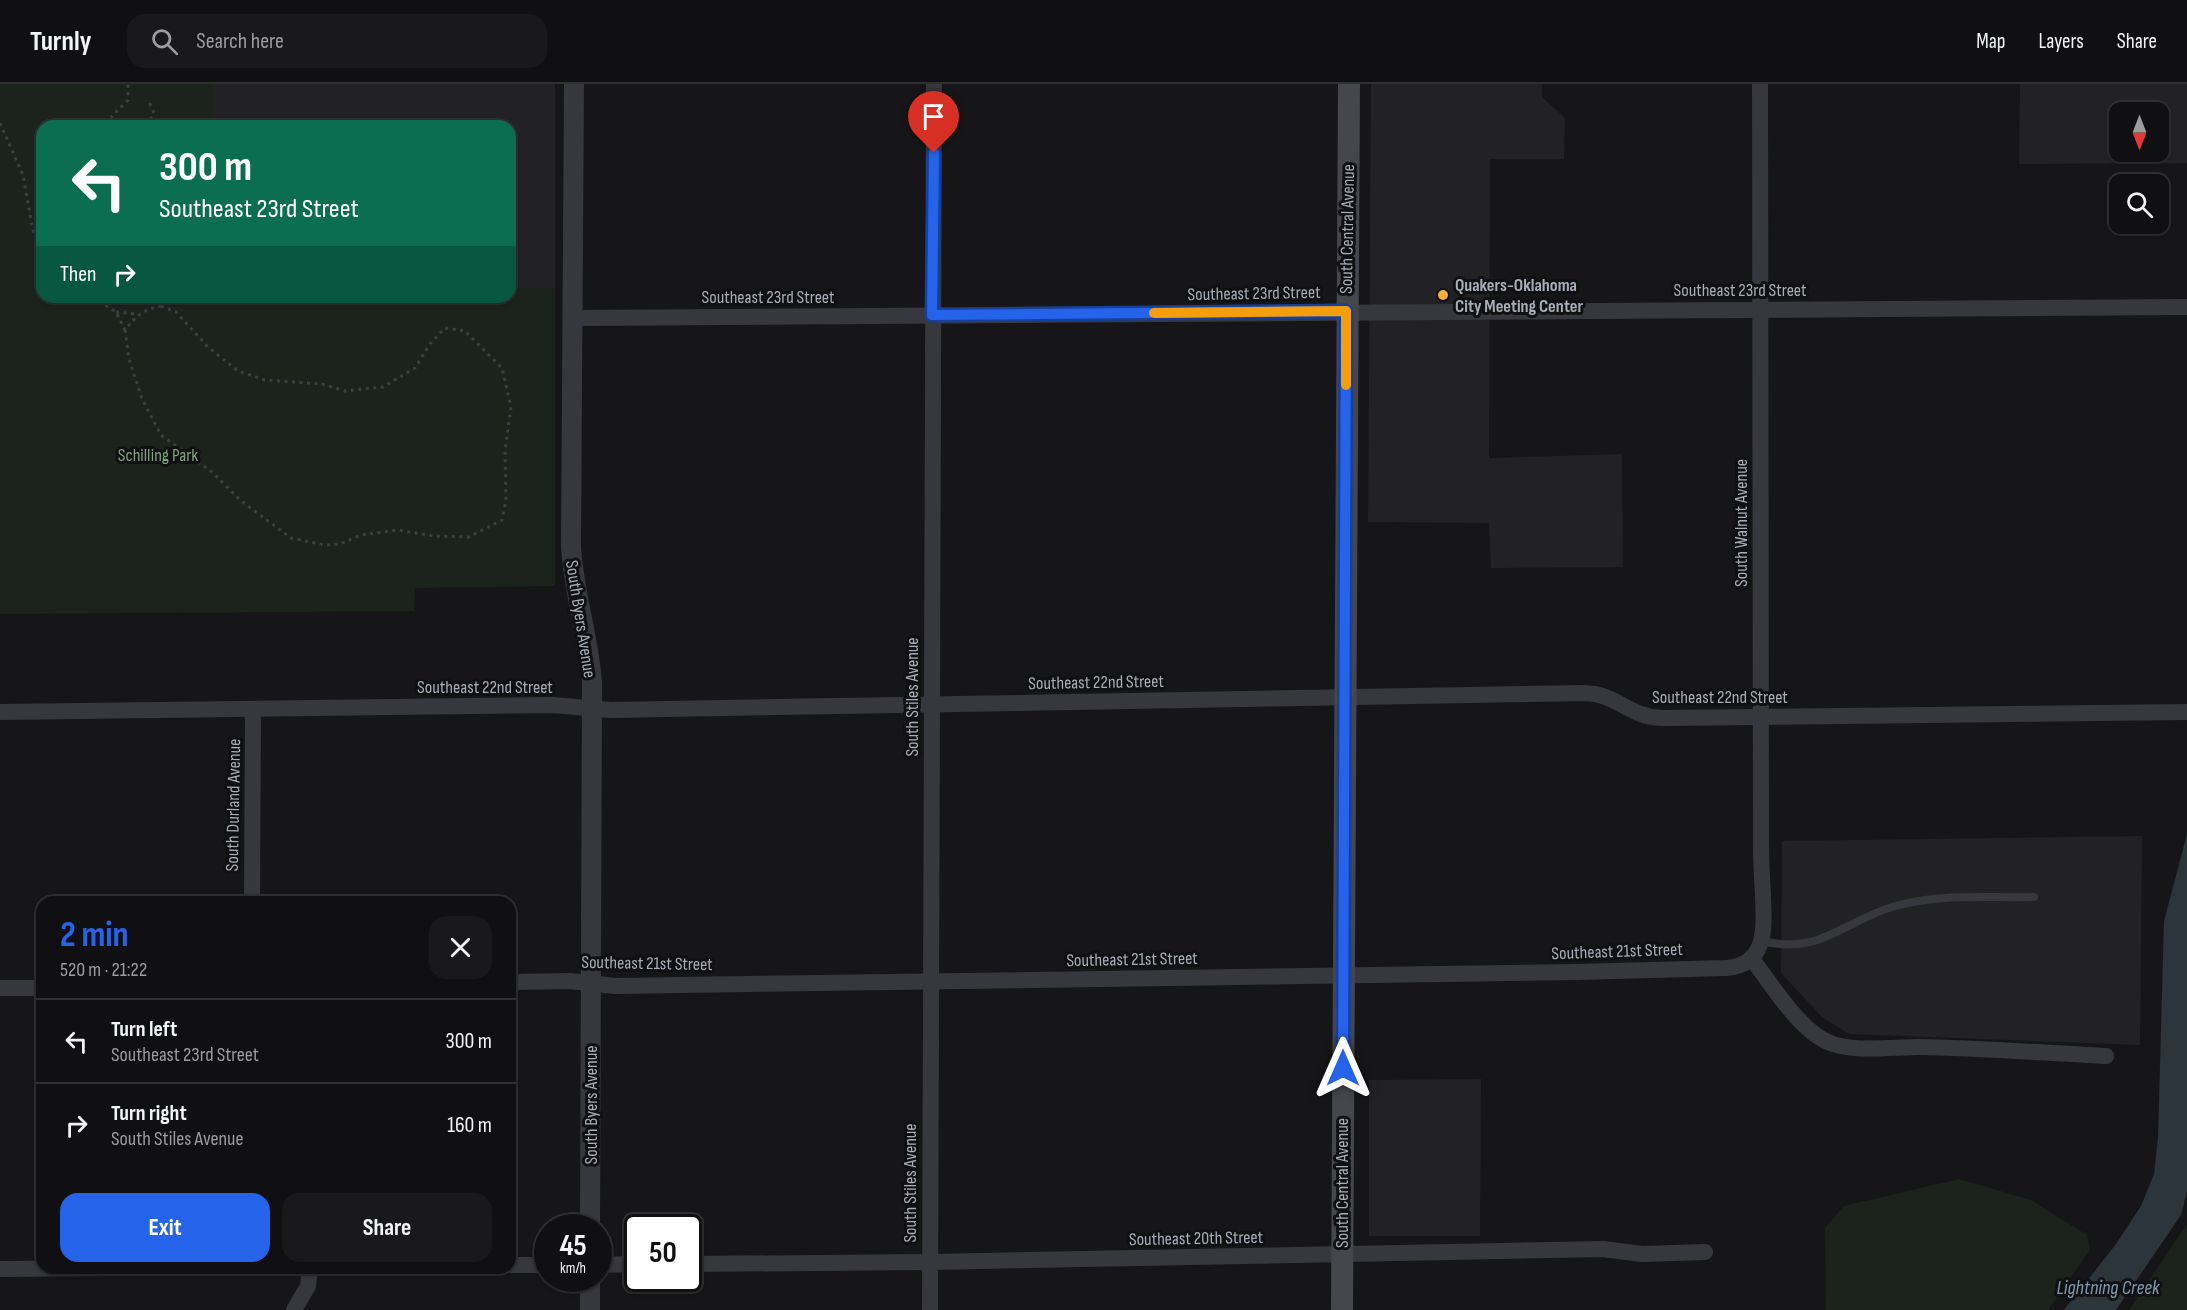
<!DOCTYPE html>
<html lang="en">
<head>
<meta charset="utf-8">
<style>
	:root { --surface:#101012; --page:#19191b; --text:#f1f3f6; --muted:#9c9d9f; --line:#303032; --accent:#2563eb }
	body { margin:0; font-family:"Sofia Sans Condensed",sans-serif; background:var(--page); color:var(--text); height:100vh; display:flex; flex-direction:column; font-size:22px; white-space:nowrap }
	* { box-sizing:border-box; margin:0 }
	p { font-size:20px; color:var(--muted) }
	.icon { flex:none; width:33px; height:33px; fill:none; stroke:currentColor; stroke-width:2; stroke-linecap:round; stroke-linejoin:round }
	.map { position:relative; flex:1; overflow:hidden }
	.side { position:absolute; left:36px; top:812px; width:480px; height:378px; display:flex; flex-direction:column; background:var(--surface); border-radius:18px; box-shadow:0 2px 4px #0004,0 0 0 2px var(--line) }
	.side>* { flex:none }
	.top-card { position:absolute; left:36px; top:36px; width:480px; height:183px; border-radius:18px; box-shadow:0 2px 4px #0004,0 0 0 2px var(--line); background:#0b6e4f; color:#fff; overflow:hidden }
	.needle { width:39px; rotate:180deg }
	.fabs { position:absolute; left:2109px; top:18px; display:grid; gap:12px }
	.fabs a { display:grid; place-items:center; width:60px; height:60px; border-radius:12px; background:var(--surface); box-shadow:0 2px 4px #0004,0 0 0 2px var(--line); font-size:30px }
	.speed { position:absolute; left:534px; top:1130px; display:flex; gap:12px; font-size:30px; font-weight:700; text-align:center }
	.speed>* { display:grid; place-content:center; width:78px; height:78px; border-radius:50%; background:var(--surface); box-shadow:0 2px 4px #0004,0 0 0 2px var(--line); line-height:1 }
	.speed small { font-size:15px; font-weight:400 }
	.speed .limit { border:3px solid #111; border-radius:9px; background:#fff; color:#111 }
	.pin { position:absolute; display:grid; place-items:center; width:51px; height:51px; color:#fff; margin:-62px -26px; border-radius:50% 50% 50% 0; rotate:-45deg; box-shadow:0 0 6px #0007 }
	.pin .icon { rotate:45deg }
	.me { position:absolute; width:66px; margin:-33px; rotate:0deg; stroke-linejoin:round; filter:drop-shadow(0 0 4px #0008) }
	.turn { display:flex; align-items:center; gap:21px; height:126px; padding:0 24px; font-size:27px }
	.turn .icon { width:78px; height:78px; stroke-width:2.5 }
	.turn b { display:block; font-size:42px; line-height:51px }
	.then { display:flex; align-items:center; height:57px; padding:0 24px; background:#0003; gap:12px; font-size:22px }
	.round { display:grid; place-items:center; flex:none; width:63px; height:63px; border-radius:18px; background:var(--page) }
	.headline { display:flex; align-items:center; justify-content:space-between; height:102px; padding:0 24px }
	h1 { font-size:36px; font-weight:700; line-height:45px; color:var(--accent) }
	.cta { display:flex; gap:12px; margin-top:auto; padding:12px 24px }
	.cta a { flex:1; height:69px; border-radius:18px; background:var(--accent); color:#fff; font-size:24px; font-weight:700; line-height:69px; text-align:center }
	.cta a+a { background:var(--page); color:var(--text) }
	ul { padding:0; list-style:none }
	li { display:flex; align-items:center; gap:18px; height:84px; padding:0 24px; border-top:2px solid var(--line) }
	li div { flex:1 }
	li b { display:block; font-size:22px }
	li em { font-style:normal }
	header { display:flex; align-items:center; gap:36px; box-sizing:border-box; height:84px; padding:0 30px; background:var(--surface); border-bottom:2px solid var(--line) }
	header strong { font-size:28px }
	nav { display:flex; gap:33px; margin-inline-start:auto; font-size:21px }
	.search { width:420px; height:54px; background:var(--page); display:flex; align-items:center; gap:15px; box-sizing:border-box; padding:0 21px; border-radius:18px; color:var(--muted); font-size:22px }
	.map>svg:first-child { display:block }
</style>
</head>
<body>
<header>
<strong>Turnly</strong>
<div class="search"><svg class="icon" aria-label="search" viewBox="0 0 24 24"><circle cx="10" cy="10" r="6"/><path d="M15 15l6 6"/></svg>Search here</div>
<nav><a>Map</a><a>Layers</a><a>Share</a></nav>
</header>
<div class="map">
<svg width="2187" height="1226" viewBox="0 0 2187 1226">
	<rect width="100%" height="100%" fill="#161618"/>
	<g fill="#222225" fill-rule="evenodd">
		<path d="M213,0H555V204H510V42H213Z"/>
		<path d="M1371,0H1542V13L1565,34L1564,75H1490L1489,374L1622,370L1623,483L1491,484L1489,439L1368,438Z"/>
		<path d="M2020,0H2187V79L2019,80ZM2120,28H2158V68H2120Z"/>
		<path d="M2142,752L2140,961L1849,950L1822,933L1781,889L1782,757Z"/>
		<path d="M1481,995L1480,1152H1369V996Z"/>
	</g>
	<g fill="#1c231d">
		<path d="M0,0H213V42H42V213H510V204H555V502L415,504L414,527L0,530Z"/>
		<path d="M1959,1095L2031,1116L2087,1151L2090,1166L2048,1226H1826L1825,1144L1844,1122Z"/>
		<path d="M2187,1140V1226H2129Z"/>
	</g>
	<path fill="#2c353c" d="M2187,750V1108L2181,1131L2116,1226H2064L2116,1160L2141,1122L2154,1090L2158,1054L2164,837Z"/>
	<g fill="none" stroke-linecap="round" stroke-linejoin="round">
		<g stroke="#3d3f44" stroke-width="3" stroke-dasharray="3 4.5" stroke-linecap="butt">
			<path d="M0,39L23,91L33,147L42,159"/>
			<path d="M111,42L112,32L128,16V0"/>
			<path d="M147,42L154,29L149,18"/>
			<path d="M93,213L116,228L125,246"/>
			<path d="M161,222L176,228L208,263L238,287L265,296L322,300L345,307L383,303L415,284L430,260L445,244L465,247L502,284L511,323L505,367L506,416L502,436L469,453L433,452L398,446L361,451L340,460L325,461L291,454L240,416L212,388L161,351L142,315L129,275L125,246C136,232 144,225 161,222Z"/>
			<path d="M116,228L137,230"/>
		</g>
		<path stroke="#37383d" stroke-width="8" d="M1762,857C1820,871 1843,838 1892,823C1937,809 1987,814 2034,813"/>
		<g stroke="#37383d" stroke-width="16">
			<path d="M573,234L2187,223"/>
			<path d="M0,628L553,621L611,626L1584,609C1619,610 1626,632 1661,634L2187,628"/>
			<path d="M252,818L253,626"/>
			<path d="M1751,874C1771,899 1799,946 1828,958C1852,969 1892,963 1919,963C1981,964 2044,969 2106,972"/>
			<path d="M510,898L570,897L615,902L1577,888L1726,884C1768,881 1764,843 1763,812C1762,795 1761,778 1761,761L1760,0"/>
			<path d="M0,904H42"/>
			<path d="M688,1180L930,1178L1603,1165L1642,1170L1705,1168"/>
			<path d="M510,1181H548"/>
			<path d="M598,1181L638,1180"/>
			<path d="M0,1185L109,1184"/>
			<path d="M294,1226L308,1202L310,1184"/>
			<path d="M930,1226L934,0"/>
		</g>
		<g stroke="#37383d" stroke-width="20">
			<path d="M574,0L571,461C573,508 589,552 592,599L590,1143"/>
			<path d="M590,1226V1194"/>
		</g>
		<path stroke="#45474d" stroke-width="22" d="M1342,1226L1349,0"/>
	</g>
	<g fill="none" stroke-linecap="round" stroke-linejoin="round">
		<defs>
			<path id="route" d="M934,69L932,231L1346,227L1343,984"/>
		</defs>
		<use href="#route" stroke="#184099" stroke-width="15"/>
		<use href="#route" stroke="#2563eb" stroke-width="10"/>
		<path stroke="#f59e0b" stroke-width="10" d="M1154,229L1346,227V301"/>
	</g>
	<circle fill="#f2b134" stroke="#111113" stroke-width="2" cx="1443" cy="211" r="6"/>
	<g text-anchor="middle" stroke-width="6" stroke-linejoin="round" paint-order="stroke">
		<g font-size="18" fill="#a8adb8" stroke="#111113">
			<text transform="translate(1347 145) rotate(-89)" y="6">South Central Avenue</text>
			<text x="1740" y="212">Southeast 23rd Street</text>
			<text transform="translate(1254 209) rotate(-1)" y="6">Southeast 23rd Street</text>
			<text x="768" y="219">Southeast 23rd Street</text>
			<text transform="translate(1741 439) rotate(-90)" y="6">South Walnut Avenue</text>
			<text transform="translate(581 535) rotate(81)" y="6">South Byers Avenue</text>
			<text transform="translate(1096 598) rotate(-1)" y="6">Southeast 22nd Street</text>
			<text x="485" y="609">Southeast 22nd Street</text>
			<text transform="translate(912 613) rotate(-90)" y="6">South Stiles Avenue</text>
			<text x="1720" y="619">Southeast 22nd Street</text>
			<text transform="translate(233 721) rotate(-89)" y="6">South Durland Avenue</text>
			<text transform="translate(1617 867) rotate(-2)" y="6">Southeast 21st Street</text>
			<text transform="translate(1132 875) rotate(-1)" y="6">Southeast 21st Street</text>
			<text transform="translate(647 879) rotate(1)" y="6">Southeast 21st Street</text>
			<text transform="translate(591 1021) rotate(-90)" y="6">South Byers Avenue</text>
			<text transform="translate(910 1099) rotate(-90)" y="6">South Stiles Avenue</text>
			<text transform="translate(1342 1099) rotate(-90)" y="6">South Central Avenue</text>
			<text transform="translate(1196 1154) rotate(-1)" y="6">Southeast 20th Street</text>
		</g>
		<g font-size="18" font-weight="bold" fill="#a8adb8" stroke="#111113" text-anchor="start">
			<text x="1455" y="207">Quakers-Oklahoma<tspan x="1455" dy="21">City Meeting Center</tspan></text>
		</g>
		<g font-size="18" fill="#7fa381" stroke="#111113">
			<text x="158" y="377">Schilling Park</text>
		</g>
		<g font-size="20" font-style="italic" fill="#7f9bb3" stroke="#111113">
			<text x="2108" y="1210">Lightning Creek</text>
		</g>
	</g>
</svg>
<div class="fabs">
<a><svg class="needle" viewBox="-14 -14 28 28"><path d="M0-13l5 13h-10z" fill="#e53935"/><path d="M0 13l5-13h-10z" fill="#9c9d9f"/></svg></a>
<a><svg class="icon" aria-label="search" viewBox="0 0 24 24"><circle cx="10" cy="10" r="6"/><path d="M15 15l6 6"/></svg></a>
</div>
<div class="speed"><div>45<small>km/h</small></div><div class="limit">50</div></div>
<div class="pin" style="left:934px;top:69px;background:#d93025"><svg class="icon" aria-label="arrive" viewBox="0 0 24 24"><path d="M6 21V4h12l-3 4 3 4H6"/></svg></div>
<svg class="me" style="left:1343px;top:984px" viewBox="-20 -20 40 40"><path d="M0-17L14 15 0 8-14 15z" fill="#2563eb" stroke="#fff" stroke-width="4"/></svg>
<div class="top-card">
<div class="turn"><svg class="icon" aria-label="left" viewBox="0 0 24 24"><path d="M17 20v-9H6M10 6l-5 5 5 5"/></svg><div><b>300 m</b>Southeast 23rd Street</div></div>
<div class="then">Then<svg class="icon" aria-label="right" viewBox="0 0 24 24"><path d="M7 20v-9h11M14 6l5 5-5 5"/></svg></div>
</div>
<section class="side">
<div class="headline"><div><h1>2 min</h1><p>520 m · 21:22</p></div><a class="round"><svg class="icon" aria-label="close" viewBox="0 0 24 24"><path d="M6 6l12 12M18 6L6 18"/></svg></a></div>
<ul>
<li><svg class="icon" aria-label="left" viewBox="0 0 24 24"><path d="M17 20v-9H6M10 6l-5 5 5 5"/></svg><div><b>Turn left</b><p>Southeast 23rd Street</p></div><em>300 m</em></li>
<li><svg class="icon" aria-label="right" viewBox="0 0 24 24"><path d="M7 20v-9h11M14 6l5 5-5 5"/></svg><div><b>Turn right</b><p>South Stiles Avenue</p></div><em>160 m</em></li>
</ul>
<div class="cta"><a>Exit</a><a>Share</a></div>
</section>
</div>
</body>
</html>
